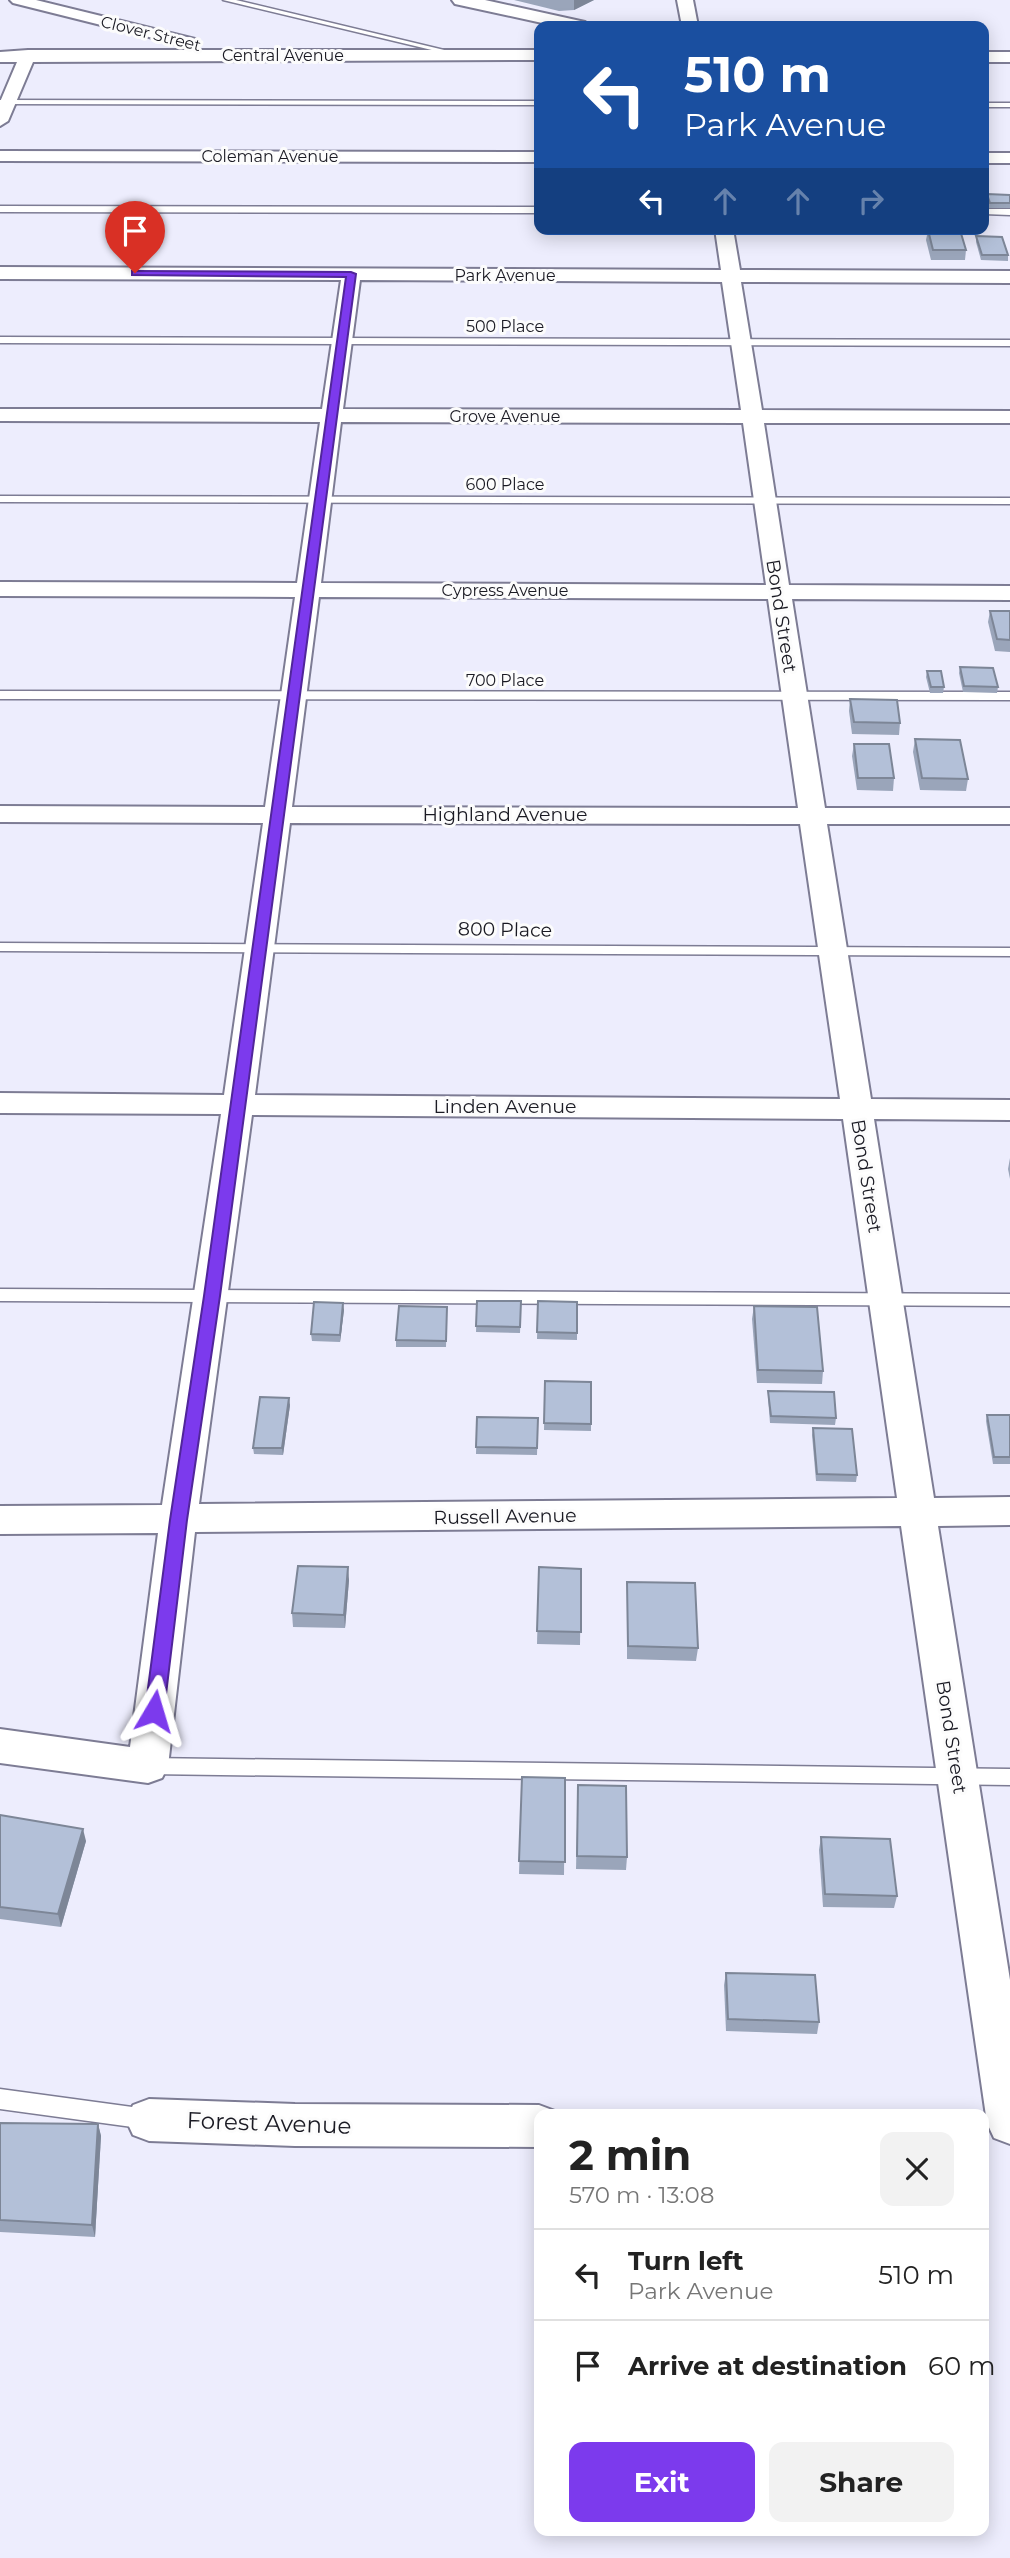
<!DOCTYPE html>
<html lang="en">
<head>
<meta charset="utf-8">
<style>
	:root { --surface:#fff; --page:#f2f2f2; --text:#222; --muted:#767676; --line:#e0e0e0; --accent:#7c3aed }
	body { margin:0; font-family:Montserrat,sans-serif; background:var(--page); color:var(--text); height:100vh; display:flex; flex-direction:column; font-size:26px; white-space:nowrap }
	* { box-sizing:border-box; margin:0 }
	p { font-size:23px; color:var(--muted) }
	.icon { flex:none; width:38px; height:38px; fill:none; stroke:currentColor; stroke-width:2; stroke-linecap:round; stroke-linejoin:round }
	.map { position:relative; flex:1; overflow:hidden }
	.drawer { position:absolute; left:534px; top:2109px; width:455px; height:427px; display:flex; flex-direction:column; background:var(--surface); border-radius:14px; box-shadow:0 4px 18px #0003 }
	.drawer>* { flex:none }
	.top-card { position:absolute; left:534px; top:21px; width:455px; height:214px; border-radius:14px; box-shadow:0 4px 18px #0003; background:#1a4fa0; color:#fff; overflow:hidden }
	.pin { position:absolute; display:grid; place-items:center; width:60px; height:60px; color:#fff; margin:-72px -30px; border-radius:50% 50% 50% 0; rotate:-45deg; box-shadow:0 0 7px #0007 }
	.pin .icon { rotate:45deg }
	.me { position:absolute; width:77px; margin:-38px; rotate:7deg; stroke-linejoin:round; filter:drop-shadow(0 0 5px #0008) }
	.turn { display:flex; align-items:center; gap:24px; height:147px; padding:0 35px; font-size:32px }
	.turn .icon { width:91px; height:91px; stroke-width:2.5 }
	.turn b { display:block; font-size:49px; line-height:60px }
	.lanes { display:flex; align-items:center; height:66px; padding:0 35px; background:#0003; justify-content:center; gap:35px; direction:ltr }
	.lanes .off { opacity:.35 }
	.round { display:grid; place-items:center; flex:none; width:74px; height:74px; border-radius:14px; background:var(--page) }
	.head { display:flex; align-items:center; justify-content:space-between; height:119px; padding:0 35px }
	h1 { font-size:42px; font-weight:700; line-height:52px }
	.action { display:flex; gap:14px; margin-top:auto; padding:14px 35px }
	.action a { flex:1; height:80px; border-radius:14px; background:var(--accent); color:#fff; font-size:28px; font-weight:700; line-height:80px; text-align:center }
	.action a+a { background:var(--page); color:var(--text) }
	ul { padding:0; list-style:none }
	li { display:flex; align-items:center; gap:21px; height:91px; padding:0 35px; border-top:2px solid var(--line) }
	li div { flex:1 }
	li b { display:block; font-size:26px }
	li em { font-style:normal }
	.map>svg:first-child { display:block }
</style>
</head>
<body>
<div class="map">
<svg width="1010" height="2558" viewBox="0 0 1010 2558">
	<rect width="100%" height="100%" fill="#ededfd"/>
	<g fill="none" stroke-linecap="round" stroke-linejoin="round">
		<defs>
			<g id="service">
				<path d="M223,0H236L465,55L461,57Z"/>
				<path d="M0,100L539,101V105L0,104Z"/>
				<rect x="984" y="103" width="26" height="4"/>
				<path d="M0,206L539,207V213L0,212Z"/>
				<path d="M1010,209V215L984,214V209Z"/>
				<path d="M0,337L1010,340V346L0,343Z"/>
				<path d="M0,496L1010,498V504L0,502Z"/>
				<path d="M0,691L1010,692V700L0,699Z"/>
				<path d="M0,943L1010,948V956L0,951Z"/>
				<path d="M0,1289L1010,1294V1306L0,1301Z"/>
				<path d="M148,1758L1010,1769V1785L148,1774L141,1772L138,1766L141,1760Z"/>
				<path d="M0,2089L147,2109L155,2112L158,2119L155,2126L147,2129L0,2109Z"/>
			</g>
			<g id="minor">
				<path d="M10,0H36L195,39L197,42L189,47L13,3Z"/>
				<path d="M677,0H693L698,26H682Z"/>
				<path d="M28,50H539V60L33,62L8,121L0,126V102L17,62H0V52Z"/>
				<path d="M0,151L539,152V162L0,161Z"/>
				<rect x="984" y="153" width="26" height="10"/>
				<path d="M715,229H733L740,270L1010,271V283L741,282L762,410L1010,411V423H764L789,585L1010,586V600L792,599L825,808H1010V824H827L871,1099L1010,1100V1120L874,1119L934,1498L1010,1497V1525L938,1526L1010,1980V2144L994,2138L987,2123L901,1526L195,1532L168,1766L162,1778L148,1783L0,1763V1729L130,1747L158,1533L0,1534V1506L162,1505L221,1114L0,1113V1093L224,1095L263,823L0,822V806L265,807L295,597L0,596V582L297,583L320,422L0,421V409H322L341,280L0,279V267L721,270ZM360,280L722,282L741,410L343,409ZM341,422L743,423L766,585L321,583ZM319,597L768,599L798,808L292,807ZM290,823L800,824L840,1099L255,1095ZM252,1115L843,1119L897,1498L199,1504Z"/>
				<path d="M149,2099L295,2104L539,2105L555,2111L556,2114H539V2147L295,2146L149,2141L133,2135L126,2120L133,2105Z"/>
			</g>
			<g id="secondary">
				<path d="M452,0H485L585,22L588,26H556L455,4Z"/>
				<rect x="984" y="52" width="26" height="10"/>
			</g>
		</defs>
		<use href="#service" stroke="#7d7c94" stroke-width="3"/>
		<use href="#minor" stroke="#7d7c94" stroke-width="4"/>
		<use href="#secondary" stroke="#7d7c94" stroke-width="4"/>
		<use href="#service" fill="#fff" fill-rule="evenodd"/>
		<use href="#minor" fill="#fff" fill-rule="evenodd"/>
		<use href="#secondary" fill="#fff" fill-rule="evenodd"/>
	</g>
	<g fill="#9aa5ba">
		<path d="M514,0H594L574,10L559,11Z"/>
		<path d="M987,194L1010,195V208H989L986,200Z"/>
		<path d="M928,230L966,250L965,260H931L926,240Z"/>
		<path d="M976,236L1008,255V261L981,260L976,242Z"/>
		<path d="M990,611H1010V652L995,651L988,622Z"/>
		<path d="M960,667L998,687L997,693L963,692L959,673Z"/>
		<path d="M927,671L944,687L943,693H930L926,677Z"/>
		<path d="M850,699L900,723L899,735L852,734L849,711Z"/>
		<path d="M915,739L968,779L966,791L920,790L913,752Z"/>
		<path d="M854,744L894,778L893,791L857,790L852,756Z"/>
		<path d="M1010,1158V1179L1008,1169Z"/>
		<path d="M477,1301H521L520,1333L476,1332Z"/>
		<path d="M538,1301L577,1302V1340L537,1339Z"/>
		<path d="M754,1306L823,1371L822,1384L757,1383L752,1319Z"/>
		<path d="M447,1307L446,1347H396V1340Z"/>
		<path d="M344,1310L340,1342L312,1341L311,1334Z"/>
		<path d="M545,1381L591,1382V1431L544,1430Z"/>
		<path d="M768,1391L836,1418L835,1425L770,1423L768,1398Z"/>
		<path d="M290,1405L283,1455L254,1454L253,1448Z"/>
		<path d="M987,1415H1010V1464H993L986,1421Z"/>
		<path d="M477,1417L538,1418L537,1455L476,1454Z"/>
		<path d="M813,1428L857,1475L856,1482L816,1481L812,1435Z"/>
		<path d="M539,1567L581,1569L580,1645L537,1644Z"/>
		<path d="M349,1580L345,1628L293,1627L292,1613Z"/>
		<path d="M627,1582L698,1648L696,1661L627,1659Z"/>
		<path d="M522,1777L565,1778L564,1875L519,1874Z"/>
		<path d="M578,1785L627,1857L626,1870L576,1869Z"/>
		<path d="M0,1815L86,1841L61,1927L0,1919Z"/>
		<path d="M821,1837L897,1896L894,1908L823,1907L819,1850Z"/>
		<path d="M726,1973L819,2022L817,2034L726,2031L724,1985Z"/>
		<path d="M0,2123L98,2124L101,2136L95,2237L0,2232Z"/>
	</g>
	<g fill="#7d8697">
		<path d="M574,0H594L574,10Z"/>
		<path d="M343,1303L344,1310L340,1342V1335Z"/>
		<path d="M289,1398L290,1405L283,1455L282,1448Z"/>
		<path d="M348,1567L349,1580L345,1628L344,1615Z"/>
		<path d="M83,1829L86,1841L61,1927L58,1914Z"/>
		<path d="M98,2124L101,2136L95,2237L92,2225Z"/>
	</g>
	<g fill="#b3c0d8" stroke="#7d8697" stroke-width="2">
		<path d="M987,194L1010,195V203H990Z"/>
		<path d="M928,230H960L966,250H933Z"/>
		<path d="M976,236L1002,237L1008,255H982Z"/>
		<path d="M990,611H1010V640L997,639Z"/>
		<path d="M960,667L993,668L998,687L964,686Z"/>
		<path d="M927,671H941L944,687H931Z"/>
		<path d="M850,699L897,700L900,723L854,722Z"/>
		<path d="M915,739L960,740L968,779L922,778Z"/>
		<path d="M854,744H889L894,778H858Z"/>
		<path d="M477,1301H521L520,1327L476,1326Z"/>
		<path d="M538,1301L577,1302V1333L537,1332Z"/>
		<path d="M314,1302L343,1303L340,1335L311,1334Z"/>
		<path d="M399,1306L447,1307L446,1341L396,1340Z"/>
		<path d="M754,1306L817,1307L823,1371L758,1370Z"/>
		<path d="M545,1381L591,1382V1424L544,1423Z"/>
		<path d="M768,1391L834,1392L836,1418L771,1416Z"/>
		<path d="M260,1397L289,1398L282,1448H253Z"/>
		<path d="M987,1415H1010V1457H994Z"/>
		<path d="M477,1417L538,1418L537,1448L476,1447Z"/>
		<path d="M813,1428L852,1429L857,1475L817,1474Z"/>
		<path d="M298,1566L348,1567L344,1615L292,1613Z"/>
		<path d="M539,1567L581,1569V1632L537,1631Z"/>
		<path d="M627,1582L695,1583L698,1648L628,1646Z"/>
		<path d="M522,1777L565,1778V1862L519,1861Z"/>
		<path d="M578,1785L626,1786L627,1857L577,1856Z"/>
		<path d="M0,1815L83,1829L58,1914L0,1907Z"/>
		<path d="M821,1837L890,1839L897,1896L825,1894Z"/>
		<path d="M726,1973L815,1975L819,2022L728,2019Z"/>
		<path d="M0,2123L98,2124L92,2225L0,2220Z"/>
	</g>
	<path fill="#7c3aed" stroke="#51269a" stroke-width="2" d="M135,271L351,272L356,274L220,1296L187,1520L164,1711L161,1716L154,1719L148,1716L145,1711L170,1520L204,1296L346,277L132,275V271Z"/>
	<g text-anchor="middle" stroke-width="6" stroke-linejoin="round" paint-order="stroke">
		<g font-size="16" fill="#1a1a23" stroke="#fcfcfc">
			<text transform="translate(151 33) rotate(14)" y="6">Clover Street</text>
			<text x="283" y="61">Central Avenue</text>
			<text x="270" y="162">Coleman Avenue</text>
			<text x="505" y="281">Park Avenue</text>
			<text x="505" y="332">500 Place</text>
			<text x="505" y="422">Grove Avenue</text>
			<text x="505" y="490">600 Place</text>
			<text x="505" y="596">Cypress Avenue</text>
			<text x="505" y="686">700 Place</text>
		</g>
		<g font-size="19" fill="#1a1a23" stroke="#fcfcfc">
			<text transform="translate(782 616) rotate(81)" y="7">Bond Street</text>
			<text x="505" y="821">Highland Avenue</text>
			<text transform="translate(505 929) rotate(1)" y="7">800 Place</text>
			<text x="505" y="1113">Linden Avenue</text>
			<text transform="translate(867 1176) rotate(81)" y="7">Bond Street</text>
			<text transform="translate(505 1516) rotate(-1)" y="7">Russell Avenue</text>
			<text transform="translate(952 1737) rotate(81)" y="7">Bond Street</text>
		</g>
		<g font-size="23" fill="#1a1a23" stroke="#fcfcfc">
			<text transform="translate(269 2123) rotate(2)" y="8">Forest Avenue</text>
		</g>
	</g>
</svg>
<div class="pin" style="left:135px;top:273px;background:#d93025"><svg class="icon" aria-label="arrive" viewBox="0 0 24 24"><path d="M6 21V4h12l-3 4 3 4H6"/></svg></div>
<svg class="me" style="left:154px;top:1711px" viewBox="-20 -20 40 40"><path d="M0-17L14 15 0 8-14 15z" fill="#7c3aed" stroke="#fff" stroke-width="4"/></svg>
<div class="top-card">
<div class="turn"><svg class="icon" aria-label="left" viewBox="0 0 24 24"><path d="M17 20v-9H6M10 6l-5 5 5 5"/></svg><div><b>510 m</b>Park Avenue</div></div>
<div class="lanes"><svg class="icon" aria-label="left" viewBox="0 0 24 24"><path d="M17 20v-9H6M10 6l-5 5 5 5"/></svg><svg class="icon off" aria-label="ahead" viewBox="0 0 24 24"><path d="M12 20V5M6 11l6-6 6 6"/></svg><svg class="icon off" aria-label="ahead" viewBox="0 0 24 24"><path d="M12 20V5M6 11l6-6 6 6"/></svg><svg class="icon off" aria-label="right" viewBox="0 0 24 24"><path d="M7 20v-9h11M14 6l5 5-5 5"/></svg></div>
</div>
<section class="drawer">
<div class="head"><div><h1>2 min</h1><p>570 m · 13:08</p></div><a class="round"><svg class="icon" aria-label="close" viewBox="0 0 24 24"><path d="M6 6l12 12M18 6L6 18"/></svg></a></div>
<ul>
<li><svg class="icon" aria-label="left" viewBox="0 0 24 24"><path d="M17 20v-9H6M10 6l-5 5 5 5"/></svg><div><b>Turn left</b><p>Park Avenue</p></div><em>510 m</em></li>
<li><svg class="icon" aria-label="arrive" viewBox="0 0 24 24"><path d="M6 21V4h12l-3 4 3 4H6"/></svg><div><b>Arrive at destination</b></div><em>60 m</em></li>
</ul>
<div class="action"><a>Exit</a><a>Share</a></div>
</section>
</div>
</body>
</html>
